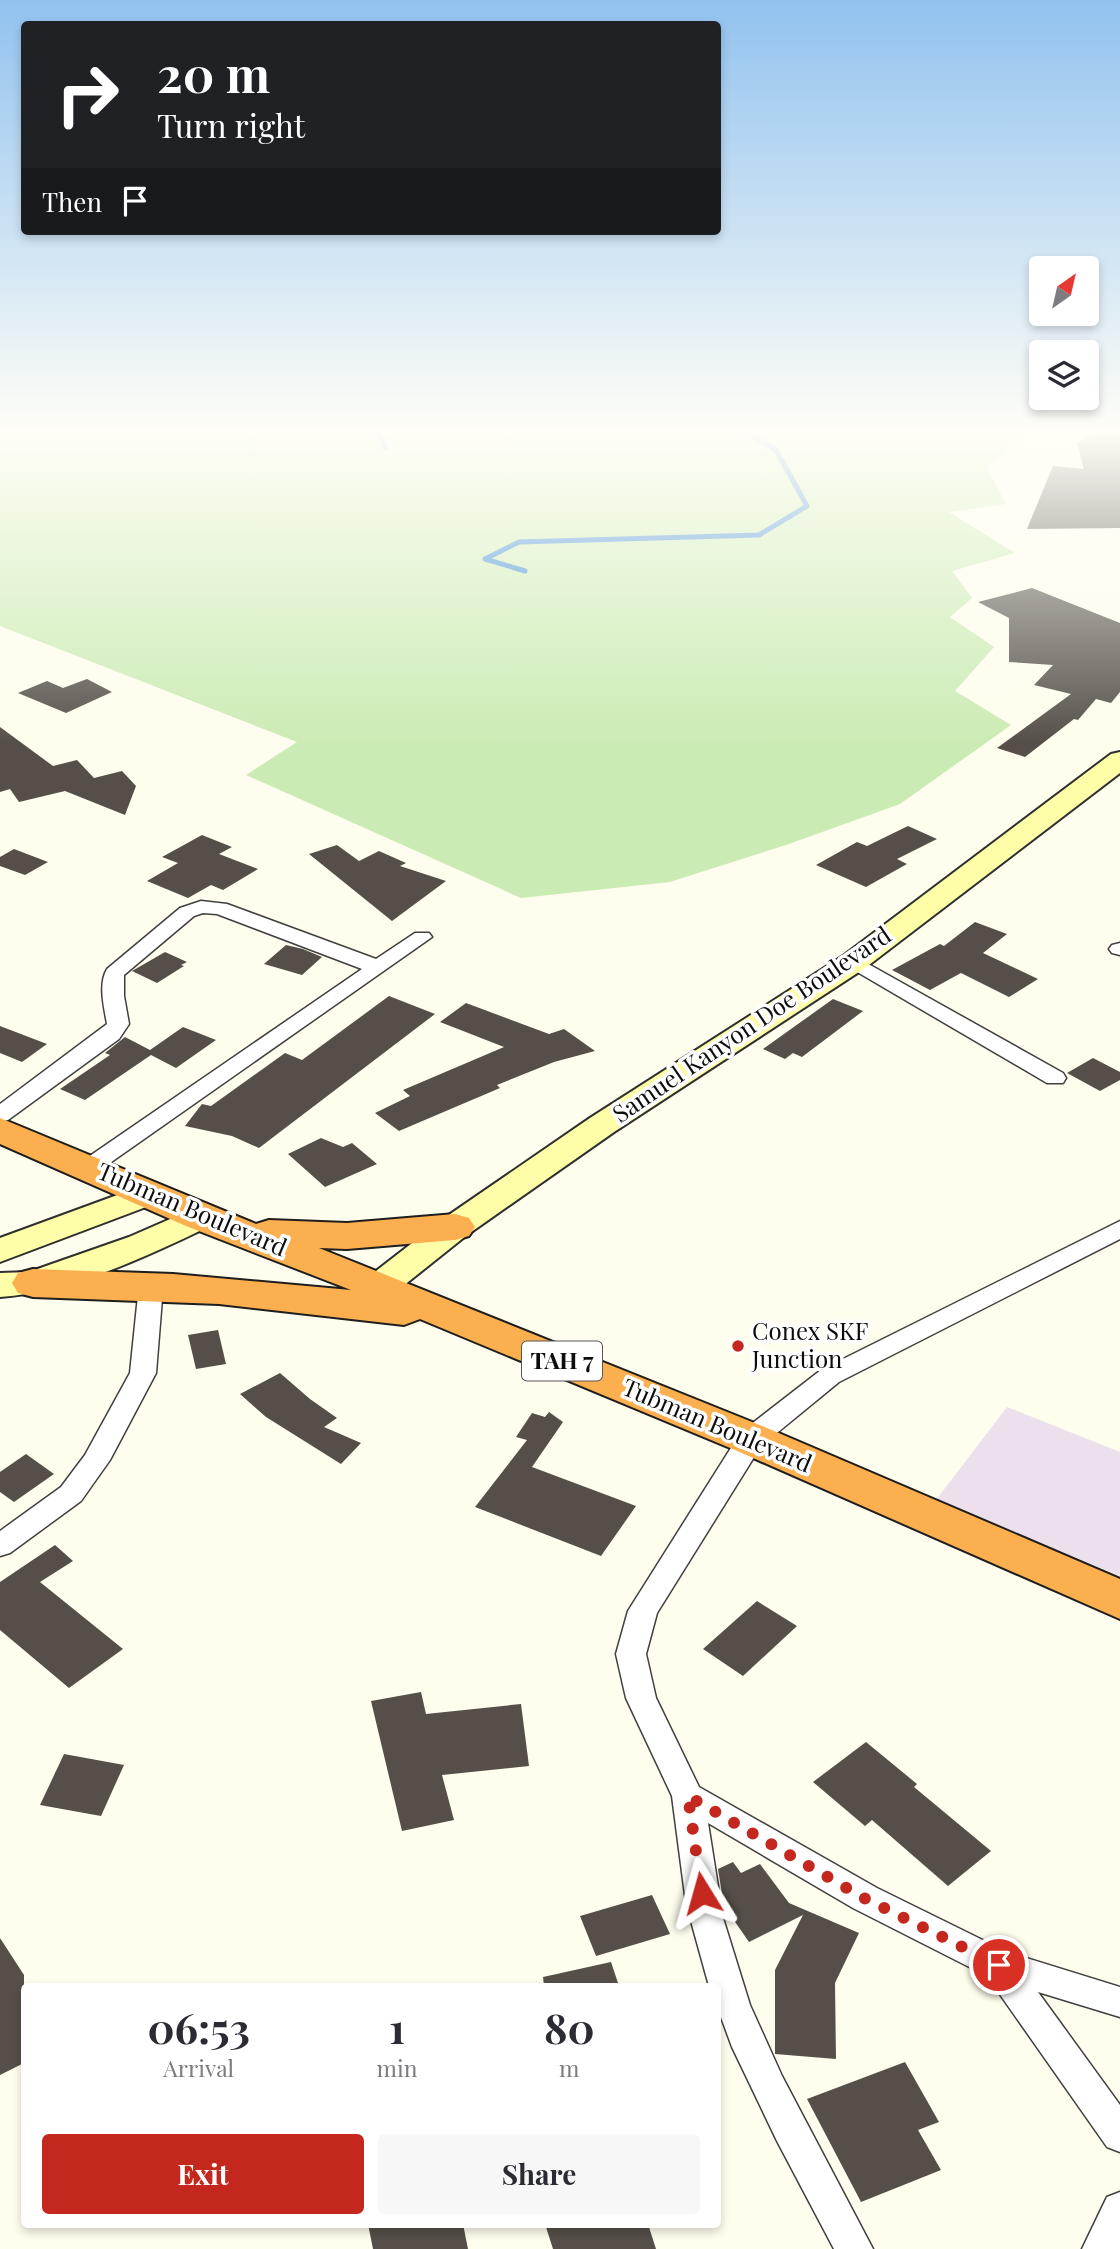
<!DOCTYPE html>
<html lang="en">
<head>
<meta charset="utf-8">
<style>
	:root { --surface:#fff; --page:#f7f7f7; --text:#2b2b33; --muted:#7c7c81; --accent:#c4271e }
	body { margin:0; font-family:"Playfair Display",serif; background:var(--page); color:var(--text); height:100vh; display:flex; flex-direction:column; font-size:26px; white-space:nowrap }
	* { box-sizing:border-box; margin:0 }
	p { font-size:23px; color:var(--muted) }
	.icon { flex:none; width:38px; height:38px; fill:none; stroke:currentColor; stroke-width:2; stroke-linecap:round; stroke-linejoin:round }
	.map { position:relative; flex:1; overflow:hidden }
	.drawer { position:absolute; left:21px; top:1983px; width:700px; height:245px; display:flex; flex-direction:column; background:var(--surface); border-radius:7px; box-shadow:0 4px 10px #0003 }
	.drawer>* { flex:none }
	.banner { position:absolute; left:21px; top:21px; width:700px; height:214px; border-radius:7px; box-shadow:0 4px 10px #0003; background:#202124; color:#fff; overflow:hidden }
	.needle { width:46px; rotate:34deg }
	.controls { position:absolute; left:1029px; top:256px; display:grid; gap:14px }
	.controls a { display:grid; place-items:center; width:70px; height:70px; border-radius:7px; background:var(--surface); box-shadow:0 4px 10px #0003; font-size:35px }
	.pin { position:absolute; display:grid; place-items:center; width:60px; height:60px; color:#fff; margin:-30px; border:4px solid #fff; border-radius:50%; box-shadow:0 2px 7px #0007 }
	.me { position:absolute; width:77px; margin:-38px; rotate:352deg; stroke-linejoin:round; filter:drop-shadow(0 0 5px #0008) }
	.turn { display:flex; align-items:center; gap:24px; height:147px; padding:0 21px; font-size:32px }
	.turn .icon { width:91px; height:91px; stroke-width:2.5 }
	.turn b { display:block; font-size:49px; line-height:60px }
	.then { display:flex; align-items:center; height:66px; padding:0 21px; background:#0003; gap:14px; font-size:26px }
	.eta { display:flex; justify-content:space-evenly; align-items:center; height:119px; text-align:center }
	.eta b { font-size:42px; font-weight:700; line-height:49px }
	.primary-button { display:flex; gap:14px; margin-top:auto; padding:14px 21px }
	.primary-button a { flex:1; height:80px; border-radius:7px; background:var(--accent); color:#fff; font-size:28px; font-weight:700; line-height:80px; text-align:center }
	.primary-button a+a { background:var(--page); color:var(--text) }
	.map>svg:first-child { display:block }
</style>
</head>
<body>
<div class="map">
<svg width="1120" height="2249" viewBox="0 0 1120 2249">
	<rect width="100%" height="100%" fill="#fffded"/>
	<path fill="#ece0ec" d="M1007,1407L1120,1452V1576L936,1500Z"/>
	<path fill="#cbebb4" d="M0,430H1033L986,467L1006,504L949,512L1015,553L952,571L972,598L950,617L994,647L955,691L1011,725L900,804L789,844L670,882L521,898L246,775L297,742L0,626Z"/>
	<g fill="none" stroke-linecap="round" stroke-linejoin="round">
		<g stroke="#3283d4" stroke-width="5">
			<path d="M380,430L378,431L386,448"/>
			<path d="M525,571L485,559L519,542L759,535L807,506L776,450L743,430"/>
		</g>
	</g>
	<g fill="#564f49">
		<path d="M1103,430H1120V528L1027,529L1053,466L1084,469L1077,443Z"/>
		<path d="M1032,588L1120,623V692L1111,703L1096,699L1078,720L1074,719L1025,757L997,748L1071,694L1034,685L1053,665L1009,662V618L978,602Z"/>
		<path d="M87,679L112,692L66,713L18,693L47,681L63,688Z"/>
		<path d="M0,727L53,766L77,760L94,778L122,771L136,786L125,815L65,791L19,802L10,789L0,792Z"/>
		<path d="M908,826L937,839L897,859L907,864L866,887L816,865L857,842L867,846Z"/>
		<path d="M202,835L232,847L219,854L258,869L223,890L211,885L188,898L147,881L178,863L162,857Z"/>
		<path d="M337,845L359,861L379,851L406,863L400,866L446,881L392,921L309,854Z"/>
		<path d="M14,849L48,862L25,875L0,866V857Z"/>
		<path d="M975,922L1007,934L983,953L1038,979L1009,997L961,973L930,990L892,970L940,944L944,946Z"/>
		<path d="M286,945L303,949L322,957L302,975L264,964Z"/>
		<path d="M165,952L187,962L181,965L184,966L157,983L132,971Z"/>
		<path d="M389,996L435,1014L259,1148L232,1136L185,1126L202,1104L211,1106L285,1053L302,1060Z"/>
		<path d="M833,999L863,1011L802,1057L793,1053L785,1059L763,1049Z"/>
		<path d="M466,1003L549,1034L564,1029L595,1051L554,1062L497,1085L500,1088L399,1131L375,1113L410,1096L403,1090L504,1047L440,1022Z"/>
		<path d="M0,1026L47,1044L22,1062L0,1053Z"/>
		<path d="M183,1027L216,1040L176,1068L151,1055L85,1100L60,1089L110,1055L105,1053L125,1037L150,1050Z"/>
		<path d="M1093,1058L1120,1072V1080L1100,1091L1067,1073Z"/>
		<path d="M321,1138L343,1147L352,1143L377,1164L325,1187L288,1154Z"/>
		<path d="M218,1330L226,1364L196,1369L188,1335Z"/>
		<path d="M280,1373L310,1399L337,1418L324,1427L361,1443L341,1464L266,1417L240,1394Z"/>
		<path d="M549,1412L563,1422L532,1467L636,1506L601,1556L475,1507L527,1440L516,1437L532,1413L545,1417Z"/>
		<path d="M26,1454L54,1474L14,1502L0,1492V1472Z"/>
		<path d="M55,1545L73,1561L40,1582L123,1649L69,1688L0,1630V1582Z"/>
		<path d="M757,1601L797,1626L743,1676L703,1649Z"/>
		<path d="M421,1692L426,1714L521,1704L529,1766L442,1775L454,1820L402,1831L371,1701Z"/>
		<path d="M866,1742L917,1784L914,1787L991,1851L948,1886L872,1820L865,1826L813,1782Z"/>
		<path d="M64,1754L124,1765L101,1816L40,1805Z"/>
		<path d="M733,1862L741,1873L760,1864L789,1903L859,1933L835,1983L836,2059L775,2054V1970L803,1915L749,1942L724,1906L718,1869Z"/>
		<path d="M652,1895L670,1934L596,1956L580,1916Z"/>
		<path d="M0,1938L24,1975V2063L0,2075Z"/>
		<path d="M611,1962L619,1986H544L543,1977Z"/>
		<path d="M905,2062L939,2122L918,2130L941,2170L861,2202L807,2099Z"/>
		<path d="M368,2224H463L468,2249H373Z"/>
		<path d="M545,2224H648L656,2249H553Z"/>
	</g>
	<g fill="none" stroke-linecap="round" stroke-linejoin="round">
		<defs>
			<g id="street">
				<path d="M201,901L227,904L376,959L415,933H429L432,937L97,1172H81L77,1167L81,1162L362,969L217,914L203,913L194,916L124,975V996L129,1024L119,1039L8,1120L0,1122V1104L107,1024C104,1007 98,984 107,969L180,908Z"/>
				<path d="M1120,943V955L1112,953L1109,949L1112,945Z"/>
				<path d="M854,956L1063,1073L1066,1078L1063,1083H1047L847,966L844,962L847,958Z"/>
				<path d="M1120,1221V1239L839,1382L761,1446L657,1613L646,1654L656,1698L699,1787L877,1888L1007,1952L1120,1987V2017L1038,1992L1120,2105V2152L1107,2147L987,1976L853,1908L708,1823L723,1918L750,2005L782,2076L873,2249H834L777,2141L732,2047L718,2009V1986H709L686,1903L672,1796L626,1698L616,1654L628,1611L741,1432L821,1370Z"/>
				<path d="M151,1278L160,1280L163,1286L156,1373L110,1460L81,1501L10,1553L0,1556V1531L61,1487L85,1455L130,1373L139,1286L142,1280Z"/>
				<path d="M1120,2192V2249H1082L1107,2197Z"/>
			</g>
			<g id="secondary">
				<path d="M1120,752V773L865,968L614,1132L467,1235L393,1294L380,1298L367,1294L362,1286L367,1278L443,1219L590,1118L843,956L1111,754Z"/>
				<path d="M150,1183L162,1187L167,1194L162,1201L0,1262V1238Z"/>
				<path d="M200,1206L212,1209L218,1217L212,1225C148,1256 72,1292 0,1297V1273L29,1272L129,1237Z"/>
			</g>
			<path id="highway" d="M0,1118L256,1224L269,1220L347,1223L455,1214L469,1218L475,1227L469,1236L455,1240L347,1249L319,1248L767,1428L1120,1579V1619L735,1450L420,1319L404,1325L219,1304L33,1297L18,1293L12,1283L18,1273L33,1269L173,1274L351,1290L186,1226L0,1144Z"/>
		</defs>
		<use href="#street" stroke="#404040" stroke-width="3"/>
		<use href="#secondary" stroke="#2f2f2f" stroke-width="4"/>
		<use href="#highway" stroke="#1e1e1e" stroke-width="4"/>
		<use href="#street" fill="#fff" fill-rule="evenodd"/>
		<use href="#secondary" fill="#fffea8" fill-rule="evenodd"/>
		<use href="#highway" fill="#fcaf4e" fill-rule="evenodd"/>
	</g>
	<linearGradient id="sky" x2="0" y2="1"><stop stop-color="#91c2ef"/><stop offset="0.58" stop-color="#fffef7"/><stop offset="1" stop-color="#fffef7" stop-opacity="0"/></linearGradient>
	<rect width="1120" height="744" fill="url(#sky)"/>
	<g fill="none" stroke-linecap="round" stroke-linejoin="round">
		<path stroke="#c4271e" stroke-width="12" stroke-dasharray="0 21.6" d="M702,1893L688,1796L864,1898L999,1965"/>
	</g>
	<circle fill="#c4271e" stroke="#fff" stroke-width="2.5" cx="738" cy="1346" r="7"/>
	<g text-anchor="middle" stroke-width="7" stroke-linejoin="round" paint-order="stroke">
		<rect fill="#fff" stroke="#565656" stroke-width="2" x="522" y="1341.5" width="80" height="39" rx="5"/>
		<g font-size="23" font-weight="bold" fill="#0d0d0d">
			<text x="562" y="1369">TAH 7</text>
		</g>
		<g font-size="24" fill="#0d0d0d" stroke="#fff">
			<text transform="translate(752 1025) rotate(-34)" y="8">Samuel Kanyon Doe Boulevard</text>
			<text transform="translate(192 1210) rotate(23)" y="8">Tubman Boulevard</text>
			<text transform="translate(717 1426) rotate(23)" y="8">Tubman Boulevard</text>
		</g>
		<g font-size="24" fill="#0d0d0d" stroke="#fff" text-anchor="start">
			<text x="752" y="1340">Conex SKF<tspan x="752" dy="28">Junction</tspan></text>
		</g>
	</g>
</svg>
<div class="controls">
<a><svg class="needle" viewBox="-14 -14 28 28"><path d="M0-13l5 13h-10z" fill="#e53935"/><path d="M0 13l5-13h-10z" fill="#7c7c81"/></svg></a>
<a><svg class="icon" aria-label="layers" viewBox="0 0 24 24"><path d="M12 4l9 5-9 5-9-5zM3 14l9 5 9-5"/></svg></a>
</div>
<div class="pin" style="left:999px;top:1965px;background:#d93025"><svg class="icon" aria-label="arrive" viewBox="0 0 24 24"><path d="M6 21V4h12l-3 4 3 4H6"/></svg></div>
<svg class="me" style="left:702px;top:1893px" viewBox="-20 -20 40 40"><path d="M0-17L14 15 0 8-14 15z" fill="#c4271e" stroke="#fff" stroke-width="4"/></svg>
<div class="banner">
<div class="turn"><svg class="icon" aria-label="right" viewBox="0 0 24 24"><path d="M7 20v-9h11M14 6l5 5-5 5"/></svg><div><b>20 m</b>Turn right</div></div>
<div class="then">Then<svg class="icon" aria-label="arrive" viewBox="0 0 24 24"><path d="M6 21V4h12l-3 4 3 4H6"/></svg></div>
</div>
<section class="drawer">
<div class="eta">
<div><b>06:53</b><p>Arrival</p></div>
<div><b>1</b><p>min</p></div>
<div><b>80</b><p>m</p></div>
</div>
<div class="primary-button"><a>Exit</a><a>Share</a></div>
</section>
</div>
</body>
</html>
